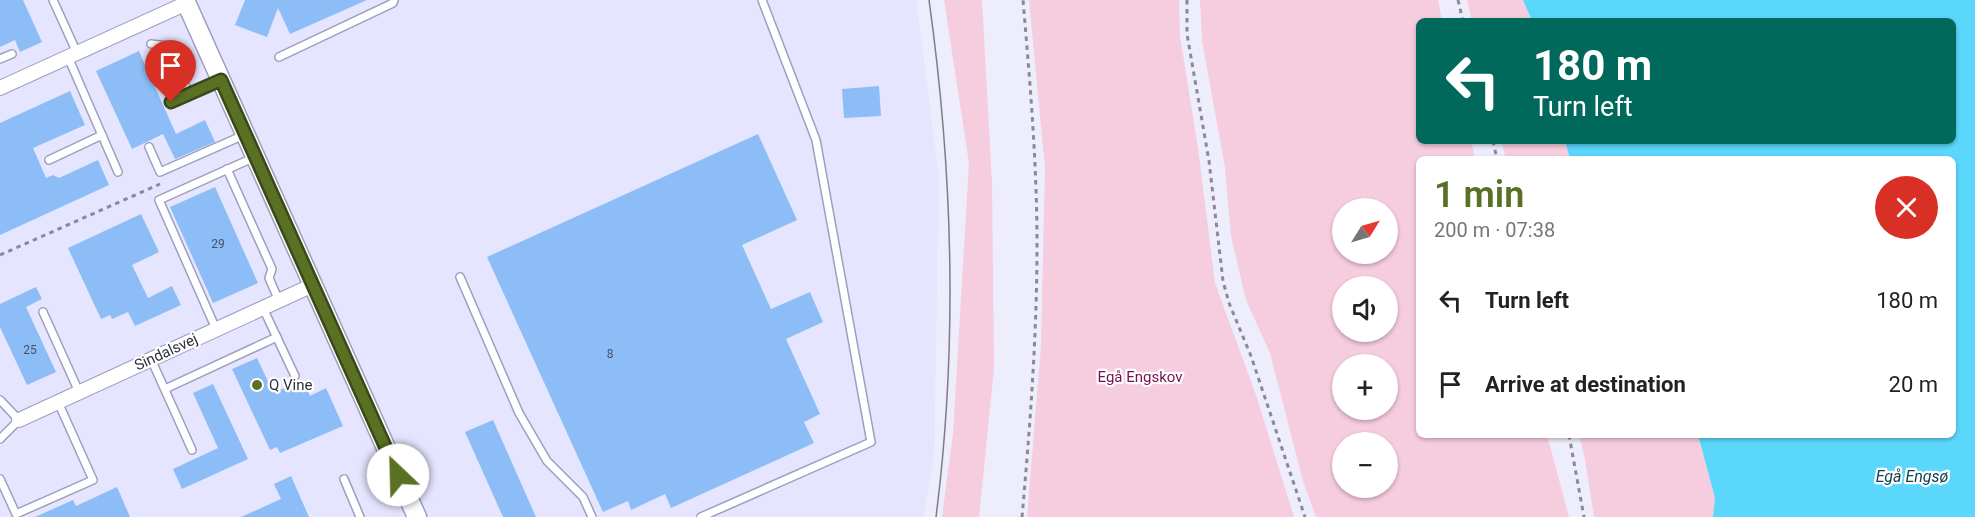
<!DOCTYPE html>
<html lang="en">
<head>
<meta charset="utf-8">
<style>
	:root { --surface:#fff; --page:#f6f6f6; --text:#222; --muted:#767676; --accent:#5a7123 }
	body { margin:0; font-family:Roboto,sans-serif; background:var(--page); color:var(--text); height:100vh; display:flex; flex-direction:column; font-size:22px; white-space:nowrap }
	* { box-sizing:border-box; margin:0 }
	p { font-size:20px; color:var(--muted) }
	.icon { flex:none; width:33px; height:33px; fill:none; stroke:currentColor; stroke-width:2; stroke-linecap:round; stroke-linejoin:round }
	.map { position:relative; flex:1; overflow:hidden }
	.details { position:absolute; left:1416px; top:156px; width:540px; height:282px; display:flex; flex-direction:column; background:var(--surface); border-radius:9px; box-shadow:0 2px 4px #0004 }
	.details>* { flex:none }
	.guide { position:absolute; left:1416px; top:18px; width:540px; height:126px; border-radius:9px; box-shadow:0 2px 4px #0004; background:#00695c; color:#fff; overflow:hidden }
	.needle { width:39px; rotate:53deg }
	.tools { position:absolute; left:1332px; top:198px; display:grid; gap:12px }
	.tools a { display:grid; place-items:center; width:66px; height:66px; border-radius:50%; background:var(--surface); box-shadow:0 2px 4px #0004; font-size:30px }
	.pin { position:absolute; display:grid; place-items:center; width:51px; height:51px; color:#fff; margin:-62px -26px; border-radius:50% 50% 50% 0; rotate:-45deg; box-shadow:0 0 6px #0007 }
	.pin .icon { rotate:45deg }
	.me { position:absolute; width:66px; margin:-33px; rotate:336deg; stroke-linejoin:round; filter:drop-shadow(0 0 4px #0008) }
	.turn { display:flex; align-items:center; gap:21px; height:126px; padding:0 18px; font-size:27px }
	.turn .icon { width:78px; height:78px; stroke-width:2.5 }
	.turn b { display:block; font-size:42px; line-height:51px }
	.round { display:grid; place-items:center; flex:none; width:63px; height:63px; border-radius:32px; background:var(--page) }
	.overview { display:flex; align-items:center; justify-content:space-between; height:102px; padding:0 18px }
	h1 { font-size:36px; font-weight:600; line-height:45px; color:var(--accent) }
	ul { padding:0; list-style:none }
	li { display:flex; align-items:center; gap:18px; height:84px; padding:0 18px }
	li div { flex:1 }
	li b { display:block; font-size:22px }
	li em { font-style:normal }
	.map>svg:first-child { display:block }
</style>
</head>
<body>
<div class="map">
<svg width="1975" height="517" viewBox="0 0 1975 517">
	<rect width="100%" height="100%" fill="#ededfb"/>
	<path fill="#e5e5ff" d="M0,0H916L939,176L934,460L923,517H0Z"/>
	<g fill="#f6ccdf" fill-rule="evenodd">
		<path d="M944,0H982L992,183L994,368L979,517H942L953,434L969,163Z"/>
		<path d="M1029,0H1179L1180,36L1198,148L1215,283L1256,395L1294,517H1027L1041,346L1045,168Z"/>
		<path d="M1200,0H1438L1442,21H1419V141H1471L1475,159H1419V435H1547L1569,517H1316L1303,481L1270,353L1246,300L1231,236L1225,168L1202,41ZM1388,208V254H1342V208ZM1342,286H1388V332H1342ZM1388,364V410H1342V364ZM1388,442V488H1342V442Z"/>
		<path d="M1467,0H1523L1532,21H1472Z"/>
		<path d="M1501,141H1565L1570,159H1506Z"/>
		<path d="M1579,435H1698L1715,498L1713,517H1594L1585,459Z"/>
	</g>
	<path fill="#5bd7fc" d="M1523,0H1975V517H1713L1715,498L1698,435H1953V159H1570L1565,141H1953V21H1532Z"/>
	<g fill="#8dbdf6">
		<path d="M0,0H23L42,42L20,52L15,40L0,47Z"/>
		<path d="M245,0H367L290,34L278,8L267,37L235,25Z"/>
		<path d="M139,51L145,65L164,56L175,78L155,87L176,134L205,120L215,142L175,159L163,134L132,149L96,71Z"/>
		<path d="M879,86L881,116L844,118L842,89Z"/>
		<path d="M70,91L85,125L33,148L46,178L53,175L59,178L98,160L109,185L0,235V123Z"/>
		<path d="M758,134L797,220L742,245L771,309L810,292L823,322L786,339L820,414L804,422L814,443L671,508L665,494L631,510L628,501L603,512L487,257Z"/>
		<path d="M215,187L258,283L213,303L170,207Z"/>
		<path d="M141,214L159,252L132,265L148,298L172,286L181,305L135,326L128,312L112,319L110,315L101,319L68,248Z"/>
		<path d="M36,287L42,299L26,307L56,372L27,385L0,327V304Z"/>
		<path d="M257,358L272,390L274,389L275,392L303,380L310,396L326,388L343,426L280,453L277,447L270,450L232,369Z"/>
		<path d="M213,384L248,459L182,489L173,469L218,448L193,393Z"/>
		<path d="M493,420L536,517H503L465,432Z"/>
		<path d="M291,476L309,517H241L281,499L274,484Z"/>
		<path d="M117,487L130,517H35L73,500L76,506Z"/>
	</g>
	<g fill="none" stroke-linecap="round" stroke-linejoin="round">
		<defs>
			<g id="service">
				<path d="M53,0L77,53"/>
				<path d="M151,44L168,46L189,94"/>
				<path d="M68,57L118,172"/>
				<path d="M279,57L393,3L394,0"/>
				<path d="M0,59L12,54"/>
				<path d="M171,102L221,80"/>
				<path d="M149,147L160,172L244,135"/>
				<path d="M49,160L102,135"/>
				<path d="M227,169L272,269L269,278L279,301"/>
				<path d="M460,277L519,413L547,461L583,497L592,517"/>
				<path d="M263,308L295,376"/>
				<path d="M43,312L79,392"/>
				<path d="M216,329L159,200L255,157"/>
				<path d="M151,359L192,450"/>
				<path d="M165,389L277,337"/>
				<path d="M0,400L19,420L0,439"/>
				<path d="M0,479L16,514L93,480L58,402"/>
				<path d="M344,479L360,517"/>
				<path d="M701,517L871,442L816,140L762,0"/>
			</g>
			<g id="minor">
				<path d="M0,88L187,3"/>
				<path d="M19,420L313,285"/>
			</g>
			<path id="tertiary" d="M185,0L417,517"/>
		</defs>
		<use href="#service" stroke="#9e9ebf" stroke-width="10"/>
		<use href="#minor" stroke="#9e9ebf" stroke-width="16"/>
		<use href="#tertiary" stroke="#9e9ebf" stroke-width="21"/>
		<g stroke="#898997" stroke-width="3" stroke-dasharray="4.5 4.5" stroke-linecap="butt">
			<path d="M1187,0V34L1209,161L1223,281L1229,303L1251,356L1305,517"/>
			<path d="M1458,0L1463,21"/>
			<path d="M1493,141L1497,159"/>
			<path d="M0,255L160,184"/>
			<path d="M1569,435L1584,517"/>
			<path d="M1022,517C1030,427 1037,335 1037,245C1037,163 1030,82 1023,0"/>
		</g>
		<use href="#service" stroke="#fff" stroke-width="7"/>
		<use href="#minor" stroke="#fff" stroke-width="14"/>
		<use href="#tertiary" stroke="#fff" stroke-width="18"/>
		<path stroke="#7d7d8b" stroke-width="1.5" d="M929,0C953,172 958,345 936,517"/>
	</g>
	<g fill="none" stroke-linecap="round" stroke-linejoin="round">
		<defs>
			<path id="route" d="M171,102L221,80L398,475"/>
		</defs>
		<use href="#route" stroke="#3a4917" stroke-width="15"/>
		<use href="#route" stroke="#5a7123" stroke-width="10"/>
	</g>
	<circle fill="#5a7123" stroke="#fff" stroke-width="2" cx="257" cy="385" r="6"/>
	<g text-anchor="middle" stroke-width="4.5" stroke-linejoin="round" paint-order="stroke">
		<g font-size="12" fill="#46526b">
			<text x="218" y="248">29</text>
			<text x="30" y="354">25</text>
			<text x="610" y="358">8</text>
		</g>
		<g font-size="15" fill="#2f2f3d" stroke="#fff">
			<text transform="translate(166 352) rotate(-25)" y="5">Sindalsvej</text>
		</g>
		<g font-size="15" fill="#790f50" stroke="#fff">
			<text x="1140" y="382">Egå Engskov</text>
		</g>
		<g font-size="15" fill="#2f2f3d" stroke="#fff" text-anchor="start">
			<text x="269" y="390">Q Vine</text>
		</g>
		<g font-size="16" font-style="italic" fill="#0c4453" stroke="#fff">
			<text x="1912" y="482">Egå Engsø</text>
		</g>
	</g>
</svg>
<div class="tools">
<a><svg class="needle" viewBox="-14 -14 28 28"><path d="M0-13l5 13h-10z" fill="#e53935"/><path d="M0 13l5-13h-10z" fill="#767676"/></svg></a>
<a><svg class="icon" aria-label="sound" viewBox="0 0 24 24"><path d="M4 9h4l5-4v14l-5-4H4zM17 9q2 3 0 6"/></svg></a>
<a>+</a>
<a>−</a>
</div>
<div class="pin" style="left:171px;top:102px;background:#d93025"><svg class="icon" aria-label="arrive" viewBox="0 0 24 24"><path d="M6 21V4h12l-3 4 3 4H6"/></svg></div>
<svg class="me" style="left:398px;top:475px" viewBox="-20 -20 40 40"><circle r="19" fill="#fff"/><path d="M0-13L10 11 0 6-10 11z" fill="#5a7123"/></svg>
<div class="guide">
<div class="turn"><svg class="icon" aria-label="left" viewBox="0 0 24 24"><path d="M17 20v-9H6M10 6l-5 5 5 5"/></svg><div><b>180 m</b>Turn left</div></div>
</div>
<section class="details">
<div class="overview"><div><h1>1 min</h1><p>200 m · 07:38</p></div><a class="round" style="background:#d93025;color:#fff"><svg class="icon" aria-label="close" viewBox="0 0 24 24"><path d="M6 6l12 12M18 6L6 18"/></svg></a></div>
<ul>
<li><svg class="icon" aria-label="left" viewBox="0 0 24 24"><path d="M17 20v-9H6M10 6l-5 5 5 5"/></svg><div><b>Turn left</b></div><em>180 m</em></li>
<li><svg class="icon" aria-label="arrive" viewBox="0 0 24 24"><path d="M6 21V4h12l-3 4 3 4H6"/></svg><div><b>Arrive at destination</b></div><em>20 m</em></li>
</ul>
</section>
</div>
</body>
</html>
